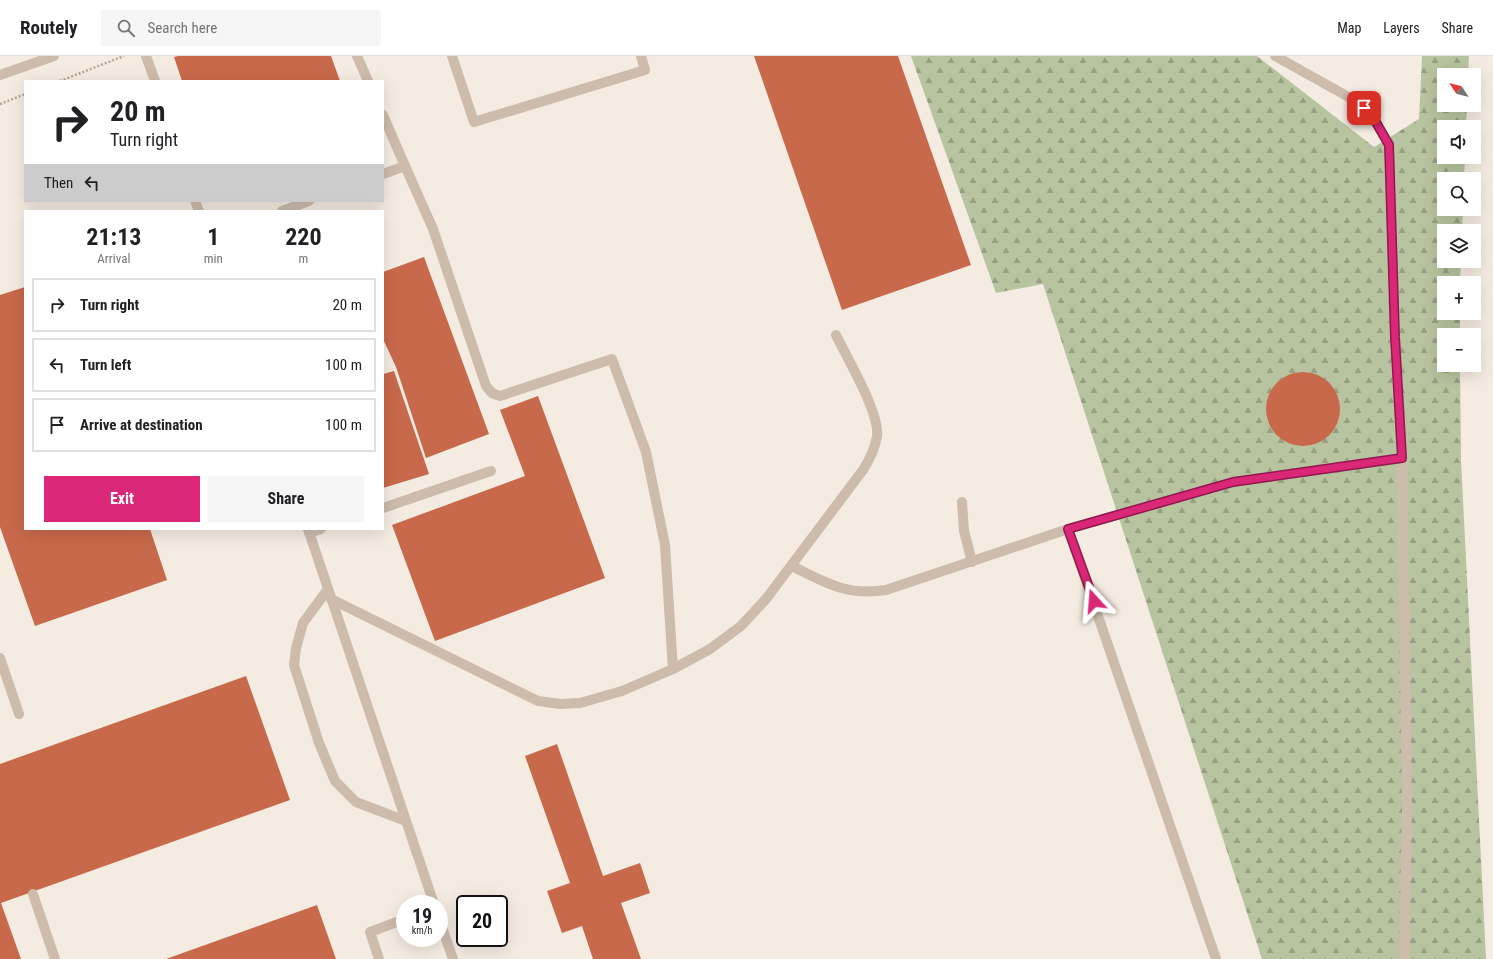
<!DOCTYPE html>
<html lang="en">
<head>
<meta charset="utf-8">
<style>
	:root { --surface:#fff; --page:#f6f6f6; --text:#202124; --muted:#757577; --line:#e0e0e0; --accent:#db2777 }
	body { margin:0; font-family:"Roboto Condensed",sans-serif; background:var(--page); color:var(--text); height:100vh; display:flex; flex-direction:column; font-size:15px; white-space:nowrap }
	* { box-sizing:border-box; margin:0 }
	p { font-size:13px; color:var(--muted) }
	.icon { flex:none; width:22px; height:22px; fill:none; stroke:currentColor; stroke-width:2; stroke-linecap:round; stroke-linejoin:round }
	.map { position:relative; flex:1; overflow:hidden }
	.side { position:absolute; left:24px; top:154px; width:360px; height:320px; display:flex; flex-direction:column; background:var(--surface); border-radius:0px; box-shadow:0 4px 16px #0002 }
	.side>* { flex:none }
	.guide { position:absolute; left:24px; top:24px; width:360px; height:122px; border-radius:0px; box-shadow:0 4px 16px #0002; background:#fff; color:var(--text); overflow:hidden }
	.needle { width:26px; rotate:306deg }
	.tools { position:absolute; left:1437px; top:12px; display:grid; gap:8px }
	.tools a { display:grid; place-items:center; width:44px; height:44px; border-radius:0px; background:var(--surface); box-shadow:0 4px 16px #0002; font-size:20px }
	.speed { position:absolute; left:396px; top:839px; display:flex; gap:8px; font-size:20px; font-weight:700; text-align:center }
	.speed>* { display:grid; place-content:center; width:52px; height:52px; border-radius:50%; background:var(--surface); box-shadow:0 4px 16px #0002; line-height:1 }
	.speed small { font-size:10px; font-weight:400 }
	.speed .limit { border:2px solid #111; border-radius:6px; background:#fff; color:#111 }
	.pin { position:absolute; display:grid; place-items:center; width:34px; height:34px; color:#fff; margin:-17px; border-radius:8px; box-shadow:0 2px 6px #0006 }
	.me { position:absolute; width:44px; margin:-22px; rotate:341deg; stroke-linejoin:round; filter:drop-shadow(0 0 3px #0008) }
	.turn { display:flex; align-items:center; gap:14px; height:84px; padding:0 20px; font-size:18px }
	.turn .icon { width:52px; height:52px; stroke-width:2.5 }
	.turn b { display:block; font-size:28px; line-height:34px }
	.then { display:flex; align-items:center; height:38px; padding:0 20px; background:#0003; gap:8px; font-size:15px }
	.eta { display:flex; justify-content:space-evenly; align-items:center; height:68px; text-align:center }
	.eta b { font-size:24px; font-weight:700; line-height:28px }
	.button { display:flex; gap:8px; margin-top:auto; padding:8px 20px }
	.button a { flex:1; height:46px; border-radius:0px; background:var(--accent); color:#fff; font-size:16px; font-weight:700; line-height:46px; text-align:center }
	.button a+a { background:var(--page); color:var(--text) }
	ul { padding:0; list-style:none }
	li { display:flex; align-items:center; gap:12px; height:54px; margin:0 8px 6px; padding:0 12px; border:2px solid var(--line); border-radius:0px }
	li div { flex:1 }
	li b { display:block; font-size:15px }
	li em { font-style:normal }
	header { display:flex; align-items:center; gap:24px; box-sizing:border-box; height:56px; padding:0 20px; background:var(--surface); border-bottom:1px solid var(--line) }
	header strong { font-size:19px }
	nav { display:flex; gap:22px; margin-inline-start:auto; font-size:14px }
	.search { width:280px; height:36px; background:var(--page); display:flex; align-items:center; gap:10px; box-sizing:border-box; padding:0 14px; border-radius:0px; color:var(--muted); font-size:15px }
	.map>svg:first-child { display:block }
</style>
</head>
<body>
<header>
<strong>Routely</strong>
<div class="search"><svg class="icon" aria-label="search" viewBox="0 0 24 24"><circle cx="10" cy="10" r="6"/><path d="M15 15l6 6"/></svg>Search here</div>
<nav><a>Map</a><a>Layers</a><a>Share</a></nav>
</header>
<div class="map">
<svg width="1493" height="903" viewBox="0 0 1493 903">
	<defs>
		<pattern id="forest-firs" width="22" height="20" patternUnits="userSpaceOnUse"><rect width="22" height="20" fill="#b8c4a0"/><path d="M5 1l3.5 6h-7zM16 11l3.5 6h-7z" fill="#97a083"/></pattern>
	</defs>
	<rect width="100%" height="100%" fill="#f4ebe1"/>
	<path fill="url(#forest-firs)" d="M911,0H1257L1374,91L1419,63L1422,0H1469L1468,19H1444V49H1467L1466,71H1444V101H1465L1464,123H1444V153H1463L1462,175H1444V205H1461L1460,227H1444V257H1460V279H1444V309H1460L1461,404L1486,903H1262L1043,228L996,237Z"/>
	<g fill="#c8694b">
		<path d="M178,0H331L340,25H182L174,1Z"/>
		<path d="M754,0H898L971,209L842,254Z"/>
		<path d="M424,201L489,378L426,402L396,311L383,283V216Z"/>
		<path d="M25,231V473H150L167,524L35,570L0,471V239Z"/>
		<path d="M394,315L429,418L383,432V318Z"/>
		<circle cx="1303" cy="353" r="37"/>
		<path d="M538,340L605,522L435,585L392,469L525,420L500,354Z"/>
		<path d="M246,620L290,744L1,847L21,903H0V708Z"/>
		<path d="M557,688L603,820L640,807L650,837L621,847L641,903H593L582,870L562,877L547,835L570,827L525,700Z"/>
		<path d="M317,849L336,903H166Z"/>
	</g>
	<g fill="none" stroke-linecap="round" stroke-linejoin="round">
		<g stroke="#b9a596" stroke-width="2.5" stroke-dasharray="2 2" stroke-linecap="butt">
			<path d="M60,25L124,0"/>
			<path d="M0,48L25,38"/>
		</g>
		<g stroke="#cdbbac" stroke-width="10">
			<path d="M146,0L155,25"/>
			<path d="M357,0L368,25"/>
			<path d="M452,0L474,66L645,14L641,0"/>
			<path d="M1275,0L1354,44L1373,61L1389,89L1395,281L1402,402L1407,751L1404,903"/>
			<path d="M0,19L54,0"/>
			<path d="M383,59L405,110"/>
			<path d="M383,118L405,110L433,173L486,330L492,337L500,340L612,303L646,396L665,489L673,613"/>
			<path d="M195,145L199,155"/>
			<path d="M282,155L309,145"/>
			<path d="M962,446L964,475L972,506"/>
			<path d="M383,452L491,415"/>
			<path d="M308,473L434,848"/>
			<path d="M1068,473L1233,426L1402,402"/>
			<path d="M309,477L321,473"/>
			<path d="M792,510C826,527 847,540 886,534L1068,473L1216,903"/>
			<path d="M328,533L303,567L296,592L294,609L319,687L335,725L356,746L406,765"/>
			<path d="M331,543L538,645L560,648L580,647L622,635L673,613L710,593L741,570L766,543L863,414C870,403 875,393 877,380C880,357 847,302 836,279"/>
			<path d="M0,602L19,658"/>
			<path d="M33,838L55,903"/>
			<path d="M439,863L453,903"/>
			<path d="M379,903L370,876L405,863"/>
		</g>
	</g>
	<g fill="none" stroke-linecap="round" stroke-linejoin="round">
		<defs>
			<path id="route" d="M1094,545L1068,473L1233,426L1402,402L1395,281L1389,89L1373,61L1364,52"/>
		</defs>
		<use href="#route" stroke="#8e194d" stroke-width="10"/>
		<use href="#route" stroke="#db2777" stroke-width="7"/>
	</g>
</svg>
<div class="tools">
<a><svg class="needle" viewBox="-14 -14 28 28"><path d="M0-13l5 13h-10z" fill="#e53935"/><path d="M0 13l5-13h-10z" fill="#757577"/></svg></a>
<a><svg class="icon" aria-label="sound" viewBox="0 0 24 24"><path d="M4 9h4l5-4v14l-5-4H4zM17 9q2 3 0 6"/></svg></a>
<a><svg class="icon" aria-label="search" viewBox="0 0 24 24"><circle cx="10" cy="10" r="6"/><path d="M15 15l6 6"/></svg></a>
<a><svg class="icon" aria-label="layers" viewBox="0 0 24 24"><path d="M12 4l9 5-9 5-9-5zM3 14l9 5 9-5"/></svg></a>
<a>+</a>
<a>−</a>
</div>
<div class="speed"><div>19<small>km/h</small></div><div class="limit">20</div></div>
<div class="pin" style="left:1364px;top:52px;background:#d93025"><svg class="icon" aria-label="arrive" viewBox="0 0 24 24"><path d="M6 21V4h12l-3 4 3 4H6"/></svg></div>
<svg class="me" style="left:1094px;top:545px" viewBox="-20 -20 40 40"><path d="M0-17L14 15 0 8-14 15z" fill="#db2777" stroke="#fff" stroke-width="4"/></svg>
<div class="guide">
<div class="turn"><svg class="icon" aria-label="right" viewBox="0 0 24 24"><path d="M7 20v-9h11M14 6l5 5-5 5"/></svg><div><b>20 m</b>Turn right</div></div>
<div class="then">Then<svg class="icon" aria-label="left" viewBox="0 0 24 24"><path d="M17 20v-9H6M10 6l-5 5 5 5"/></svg></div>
</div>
<section class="side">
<div class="eta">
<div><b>21:13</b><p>Arrival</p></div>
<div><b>1</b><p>min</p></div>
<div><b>220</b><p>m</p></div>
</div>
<ul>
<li><svg class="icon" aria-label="right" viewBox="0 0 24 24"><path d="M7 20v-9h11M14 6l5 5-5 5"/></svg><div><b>Turn right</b></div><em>20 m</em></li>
<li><svg class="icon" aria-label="left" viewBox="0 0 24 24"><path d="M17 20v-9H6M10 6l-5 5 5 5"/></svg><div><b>Turn left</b></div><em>100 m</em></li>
<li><svg class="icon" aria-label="arrive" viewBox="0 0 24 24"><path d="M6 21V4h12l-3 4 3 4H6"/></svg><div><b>Arrive at destination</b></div><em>100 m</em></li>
</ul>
<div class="button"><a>Exit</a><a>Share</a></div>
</section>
</div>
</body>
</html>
